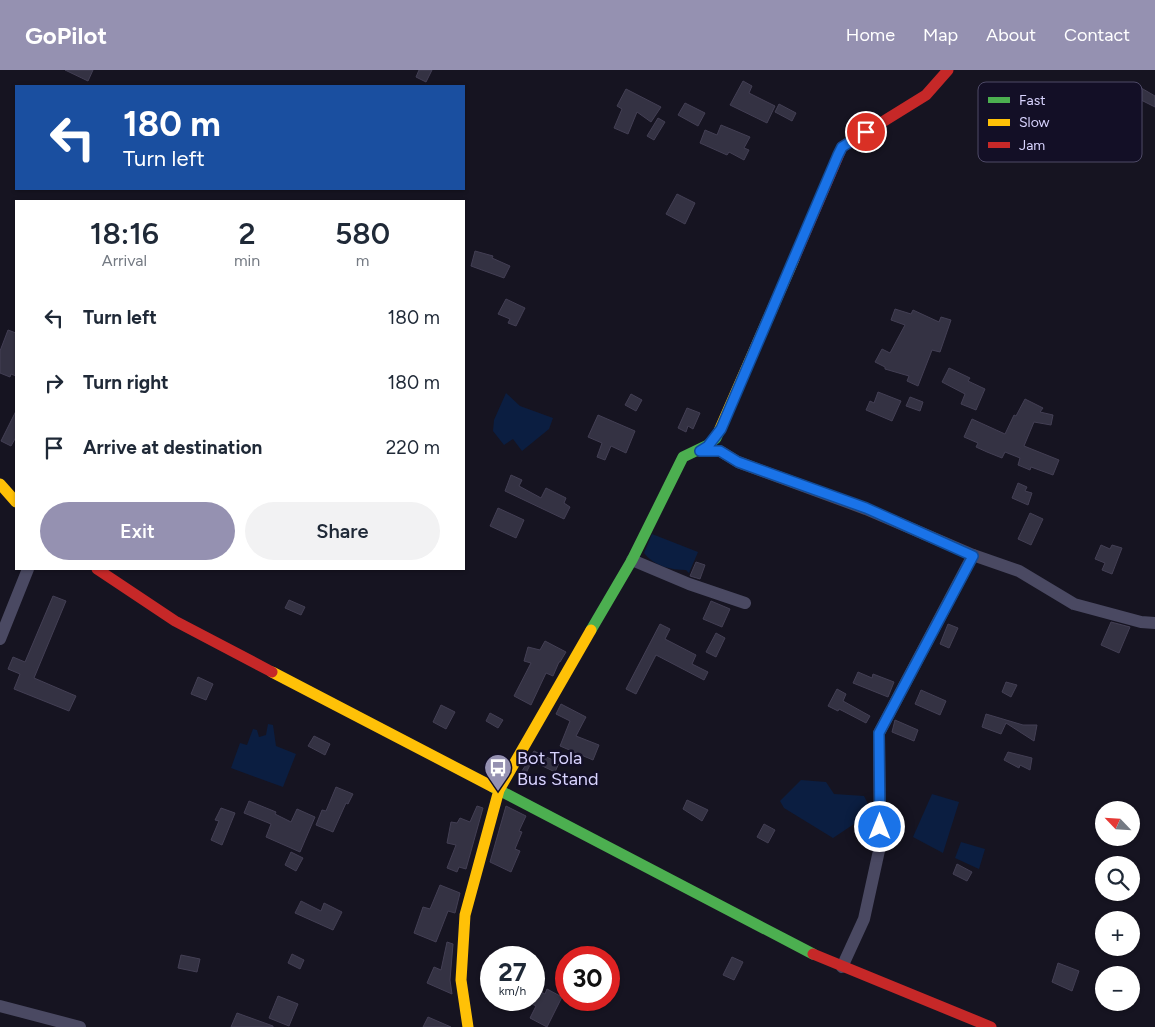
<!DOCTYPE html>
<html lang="en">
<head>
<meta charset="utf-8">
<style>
	:root { --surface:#fff; --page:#f2f2f3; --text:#1f2937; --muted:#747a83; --accent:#9591b1 }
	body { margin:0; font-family:Figtree,sans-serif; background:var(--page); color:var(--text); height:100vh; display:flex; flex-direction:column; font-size:19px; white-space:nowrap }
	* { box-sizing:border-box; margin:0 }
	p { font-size:16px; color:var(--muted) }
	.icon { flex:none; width:28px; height:28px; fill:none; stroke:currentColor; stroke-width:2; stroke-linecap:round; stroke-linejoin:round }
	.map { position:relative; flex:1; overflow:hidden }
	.panel { position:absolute; left:15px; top:130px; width:450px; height:370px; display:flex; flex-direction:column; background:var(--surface); border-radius:0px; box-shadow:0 1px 4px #0004 }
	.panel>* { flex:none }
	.top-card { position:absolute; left:15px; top:15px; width:450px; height:105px; border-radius:0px; box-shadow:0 1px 4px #0004; background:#1a4fa0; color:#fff; overflow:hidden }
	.needle { width:32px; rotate:295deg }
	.buttons { position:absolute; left:1095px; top:731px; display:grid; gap:10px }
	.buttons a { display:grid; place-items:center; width:45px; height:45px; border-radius:50%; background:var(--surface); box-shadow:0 1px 4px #0004; font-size:25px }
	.speed { position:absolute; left:480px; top:876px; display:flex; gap:10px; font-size:25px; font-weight:700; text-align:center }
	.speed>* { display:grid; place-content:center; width:65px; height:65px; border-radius:50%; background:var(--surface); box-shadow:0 1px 4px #0004; line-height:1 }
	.speed small { font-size:12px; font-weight:400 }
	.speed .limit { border:8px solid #d22; background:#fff; color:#111 }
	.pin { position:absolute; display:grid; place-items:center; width:42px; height:42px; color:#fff; margin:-21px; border:2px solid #fff; border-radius:50%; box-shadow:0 1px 5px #0007 }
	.me { position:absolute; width:55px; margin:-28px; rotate:0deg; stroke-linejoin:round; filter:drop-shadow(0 0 4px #0008) }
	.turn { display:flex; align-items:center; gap:18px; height:105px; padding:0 25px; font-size:22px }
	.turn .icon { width:65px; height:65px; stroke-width:2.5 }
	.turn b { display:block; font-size:35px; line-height:42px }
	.eta { display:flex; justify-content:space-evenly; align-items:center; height:85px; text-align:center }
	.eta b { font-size:30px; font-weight:600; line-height:35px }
	.button { display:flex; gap:10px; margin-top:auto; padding:10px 25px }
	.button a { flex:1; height:58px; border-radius:30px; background:var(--accent); color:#fff; font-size:20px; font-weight:600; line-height:58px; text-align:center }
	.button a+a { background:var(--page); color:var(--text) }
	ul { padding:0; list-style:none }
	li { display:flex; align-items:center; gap:15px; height:65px; padding:0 25px }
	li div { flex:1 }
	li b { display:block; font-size:19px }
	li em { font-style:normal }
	header { display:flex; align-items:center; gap:30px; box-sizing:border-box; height:70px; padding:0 25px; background:var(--accent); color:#fff }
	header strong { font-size:24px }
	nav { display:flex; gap:28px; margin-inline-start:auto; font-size:18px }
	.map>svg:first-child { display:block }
</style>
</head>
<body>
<header>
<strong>GoPilot</strong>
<nav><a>Home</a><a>Map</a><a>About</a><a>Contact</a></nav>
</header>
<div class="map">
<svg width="1155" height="957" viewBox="0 0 1155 957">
	<rect width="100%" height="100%" fill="#161421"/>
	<g fill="#0b1e41">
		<path d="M506,323L520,336L553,348L549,359L522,381L513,369L504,375L493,361L494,350Z"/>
		<path d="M652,464L698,482L689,503L686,500C671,500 654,496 644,483Z"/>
		<path d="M268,654L273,655L276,676L296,684L283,717L231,698L240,673L247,675L253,659L257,660L259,667L266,665Z"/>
		<path d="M801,710L826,712L834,724L864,726L872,742L833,768L784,738L780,731Z"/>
		<path d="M932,724L959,732L943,783L913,767Z"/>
		<path d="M961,772L985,779L979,799L955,788Z"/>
	</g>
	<g fill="#343243" stroke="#433f54">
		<path d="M65,0H93L88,11Z"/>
		<path d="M419,0H432L426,12L416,7Z"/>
		<path d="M743,11L752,16L749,23L775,36L767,53L730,35Z"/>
		<path d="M1136,15L1155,26V37L1131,25Z"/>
		<path d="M626,19L661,37L651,52L637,42L628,64L614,58L622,39L617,36Z"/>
		<path d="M685,33L705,43L698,56L678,45Z"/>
		<path d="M779,34L796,43L792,51L775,42Z"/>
		<path d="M658,48L665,52L654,70L647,66Z"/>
		<path d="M721,55L750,67L744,78L749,80L744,90L729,82L727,85L700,73L705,60L717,65Z"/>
		<path d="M677,124L695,133L685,154L666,144Z"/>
		<path d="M475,181L493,186L492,188L510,196L504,208L471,196Z"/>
		<path d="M506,229L525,238L516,256L508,253L510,249L498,244Z"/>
		<path d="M895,239L911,244L913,240L939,252L941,247L951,250L940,282L932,280L918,316L907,311L909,306L885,299V297L875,292L882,279L890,283L905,255L891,250Z"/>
		<path d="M8,260L16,263V306L11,304L10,307L0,303V281Z"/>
		<path d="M949,298L970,308L968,311L985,319L976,340L961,334L965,324L942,312Z"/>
		<path d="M878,322L901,331L892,351L866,340L870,331L874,333Z"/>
		<path d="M631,324L642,330L636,341L625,335Z"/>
		<path d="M910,327L923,332L920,341L906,336Z"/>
		<path d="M1025,329L1043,338L1040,342L1053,345L1051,355L1034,352L1024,376L1059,390L1053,405L1031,397L1030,400L1018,395L1020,388L1005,382L1002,388L987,382L976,377L978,373L964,367L972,349L1005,364L1014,345L1016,346Z"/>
		<path d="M687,338L700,343L693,359L688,356L686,362L678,358Z"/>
		<path d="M16,341V367L11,376L1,371Z"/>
		<path d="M598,345L635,361L626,383L611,376L605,390L597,387L602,373L588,367Z"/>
		<path d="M511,405L522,410L519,416L541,428L546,418L566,428L564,433L570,437L564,449L505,421Z"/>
		<path d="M1018,413L1027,417L1025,421L1032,423L1028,435L1012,428Z"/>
		<path d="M498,438L524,450L516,468L490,456Z"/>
		<path d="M1030,443L1043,449L1031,475L1018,469Z"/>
		<path d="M1101,475L1110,479L1112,475L1122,478L1112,504L1102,500L1105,493L1095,489Z"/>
		<path d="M696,492L705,495L700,509L690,506Z"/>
		<path d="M53,526L66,531L34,608L76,626L69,641L14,619L20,604L8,599L13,587L25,592Z"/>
		<path d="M289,530L305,537L301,545L285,538Z"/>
		<path d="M711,531L730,539L722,557L703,549Z"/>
		<path d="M1111,552L1130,557L1119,583L1101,575Z"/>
		<path d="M660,554L670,559L665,569L696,585L692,594L708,602L704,610L656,585L636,624L626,619Z"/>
		<path d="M948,554L958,558L949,578L940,574Z"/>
		<path d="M716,563L725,568L716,587L706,582Z"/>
		<path d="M545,571L566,582L560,592H559L553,606L546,603L531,635L514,626L531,593L524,591L528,577L540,580Z"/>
		<path d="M858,602L872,608L873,604L894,612L888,627L853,613Z"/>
		<path d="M198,607L213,614L206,630L191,624Z"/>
		<path d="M1006,612L1017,615L1011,627L1002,622Z"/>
		<path d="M837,619L846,624L843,631L870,646L866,653L839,639L838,641L828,636Z"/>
		<path d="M921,620L946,631L940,645L915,634Z"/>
		<path d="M561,634L586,647L576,666L599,675L593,690L560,676L570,651L556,644Z"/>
		<path d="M441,635L455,642L446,659L433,652Z"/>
		<path d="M490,643L503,650L498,658L486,651Z"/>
		<path d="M986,644L1023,655H1037L1034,671L1006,653L1001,664L982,657Z"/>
		<path d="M895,650L918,660L914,671L892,662Z"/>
		<path d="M314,666L330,674L325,685L308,676Z"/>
		<path d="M534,681L559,693L555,702L532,691L526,703L522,701Z"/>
		<path d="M1008,682L1032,688L1030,700L1020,695L1019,698L1004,690Z"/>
		<path d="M336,717L353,724L348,734L346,733L333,762L316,755L322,740L326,741Z"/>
		<path d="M687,730L708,740L702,751L683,739Z"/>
		<path d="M249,731L276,742L275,744L291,752L297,739L315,747L300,782L266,767L271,754L244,743Z"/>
		<path d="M477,736L483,738L466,799L459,797L457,802L447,798L456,775L447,773L451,752L457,753L460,748L470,752Z"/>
		<path d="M506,736L526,746L519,761L522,762L515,779L520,781L511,802L490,792Z"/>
		<path d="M221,738L235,743L222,775L211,770L219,751L215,750Z"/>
		<path d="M764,754L775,760L768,773L757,767Z"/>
		<path d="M291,782L303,788L296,801L285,795Z"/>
		<path d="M957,794L972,802L967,811L953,804Z"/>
		<path d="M440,815L460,823L455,843L448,841L436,872L414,863L423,837L430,839Z"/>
		<path d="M301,831L321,841L324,833L342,842L333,860L295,843Z"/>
		<path d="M447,872L453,874L450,910L452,924L427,913L434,897L441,900Z"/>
		<path d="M292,884L304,890L300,899L288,893Z"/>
		<path d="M181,885L200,889L197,902L178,898Z"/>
		<path d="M732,887L743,892L734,910L723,905Z"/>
		<path d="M1058,893L1079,901L1072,921L1052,912Z"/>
		<path d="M547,919L562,927L547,957L530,948L536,936L532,934L539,921L545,924Z"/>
		<path d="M278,926L298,934L289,956L269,948Z"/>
		<path d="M237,943L273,956V957H231Z"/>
		<path d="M428,947L451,957H423Z"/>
	</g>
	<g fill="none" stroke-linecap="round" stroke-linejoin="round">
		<g stroke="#4a4962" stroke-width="12">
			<path d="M700,381H720L738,392L866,439L973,485L1019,501L1074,534L1141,552L1155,553"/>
			<path d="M632,490L689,514L745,533"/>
			<path d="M0,569L28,499"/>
			<path d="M842,897L864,849L880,776L879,663L973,485"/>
			<path d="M0,936L80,957"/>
		</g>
		<g stroke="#4caf50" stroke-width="11">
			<path d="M591,560L632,490L683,387L708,375L716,368L719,361"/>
			<path d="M493,717L813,884"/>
		</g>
		<g stroke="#ffc107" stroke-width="11">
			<path d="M719,361L794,189"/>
			<path d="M0,414L16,432"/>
			<path d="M272,602L493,717"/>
			<path d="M468,957L461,910L465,845L499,720L591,560"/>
		</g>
		<g stroke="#c62828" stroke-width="11">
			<path d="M794,189L842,77L926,25L948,0"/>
			<path d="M97,499L175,551L272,602"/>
			<path d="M813,884L991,957"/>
		</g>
	</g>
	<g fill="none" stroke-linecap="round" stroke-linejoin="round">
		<defs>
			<path id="route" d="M866,62L842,77L838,85L721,359L708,376L700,381H720L738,392L866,438L973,486L879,663L880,757"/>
		</defs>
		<use href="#route" stroke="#114b97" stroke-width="12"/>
		<use href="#route" stroke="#1a73e8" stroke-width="9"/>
	</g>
	<defs>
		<symbol id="bus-pin" viewBox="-11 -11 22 30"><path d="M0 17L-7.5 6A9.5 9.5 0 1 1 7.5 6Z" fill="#9591b1" stroke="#130f26"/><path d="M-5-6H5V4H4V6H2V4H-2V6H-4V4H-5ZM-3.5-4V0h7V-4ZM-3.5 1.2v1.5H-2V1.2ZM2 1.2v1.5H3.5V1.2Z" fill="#fff"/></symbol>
	</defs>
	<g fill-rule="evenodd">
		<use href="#bus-pin" x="482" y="682" width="32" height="43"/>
	</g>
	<g text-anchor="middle" stroke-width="5" stroke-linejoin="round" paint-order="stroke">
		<g font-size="18" fill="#d9d4ff" stroke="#130f26" text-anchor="start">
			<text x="517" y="694">Bot Tola<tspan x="517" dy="21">Bus Stand</tspan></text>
		</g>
	</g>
	<rect x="978" y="12" width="164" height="80" rx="8" fill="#130f26" stroke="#4e4a67" stroke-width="1"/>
	<rect x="988" y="27" width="22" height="6" fill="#4caf50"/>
	<rect x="988" y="49" width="22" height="7" fill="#ffc107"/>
	<rect x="988" y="72" width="22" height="6" fill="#c62828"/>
	<g font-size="14" fill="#d9d4ff">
		<text x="1019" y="35">Fast</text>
		<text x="1019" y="57">Slow</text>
		<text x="1019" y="80">Jam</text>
	</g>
</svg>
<div class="buttons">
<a><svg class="needle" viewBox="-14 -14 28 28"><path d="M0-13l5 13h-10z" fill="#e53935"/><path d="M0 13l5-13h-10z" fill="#747a83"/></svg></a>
<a><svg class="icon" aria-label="search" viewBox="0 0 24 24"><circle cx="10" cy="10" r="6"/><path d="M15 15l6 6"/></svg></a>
<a>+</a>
<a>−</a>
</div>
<div class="speed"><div>27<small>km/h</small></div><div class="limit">30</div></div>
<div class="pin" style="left:866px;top:62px;background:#d93025"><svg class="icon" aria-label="arrive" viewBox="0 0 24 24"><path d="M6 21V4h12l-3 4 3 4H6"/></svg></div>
<svg class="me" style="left:880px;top:757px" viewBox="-20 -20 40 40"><circle r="17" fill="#1a73e8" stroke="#fff" stroke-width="3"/><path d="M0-11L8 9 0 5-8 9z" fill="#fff"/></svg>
<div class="top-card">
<div class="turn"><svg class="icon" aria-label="left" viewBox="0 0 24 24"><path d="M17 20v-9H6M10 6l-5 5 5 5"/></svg><div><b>180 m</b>Turn left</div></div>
</div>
<section class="panel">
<div class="eta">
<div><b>18:16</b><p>Arrival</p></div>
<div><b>2</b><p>min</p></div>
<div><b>580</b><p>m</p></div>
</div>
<ul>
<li><svg class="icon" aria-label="left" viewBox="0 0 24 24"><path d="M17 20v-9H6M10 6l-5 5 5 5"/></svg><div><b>Turn left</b></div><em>180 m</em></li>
<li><svg class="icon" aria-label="right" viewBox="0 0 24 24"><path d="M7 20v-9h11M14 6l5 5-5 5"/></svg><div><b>Turn right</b></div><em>180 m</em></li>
<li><svg class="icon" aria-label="arrive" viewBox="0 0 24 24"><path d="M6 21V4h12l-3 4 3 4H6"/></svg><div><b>Arrive at destination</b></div><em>220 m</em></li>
</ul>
<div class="button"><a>Exit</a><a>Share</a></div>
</section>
</div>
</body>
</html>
